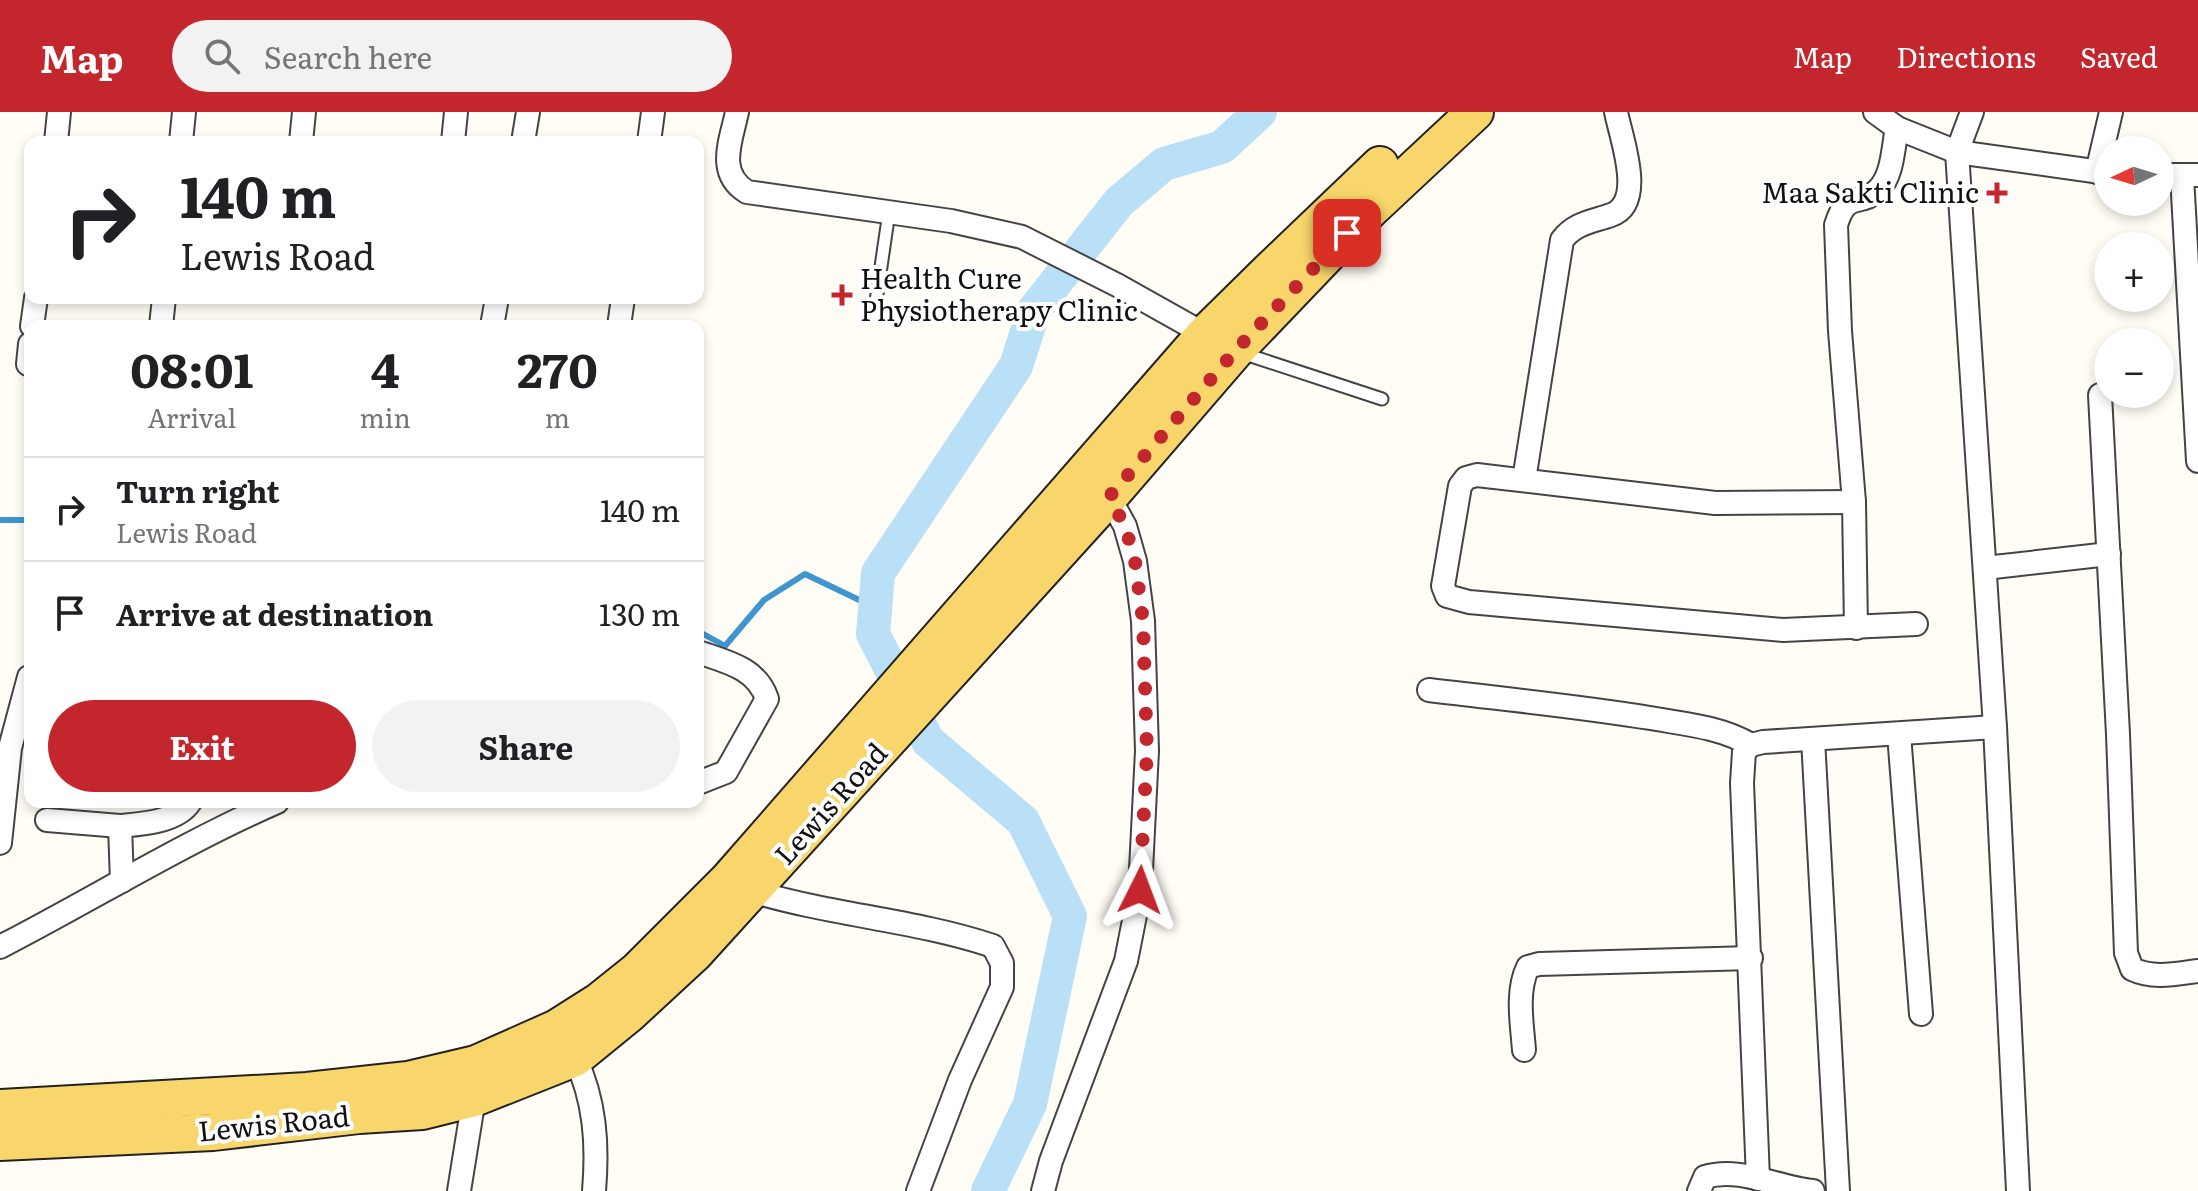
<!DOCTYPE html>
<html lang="en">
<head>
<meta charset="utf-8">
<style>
	:root { --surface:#fff; --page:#f2f2f2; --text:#202124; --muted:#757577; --line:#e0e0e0; --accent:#c4262e }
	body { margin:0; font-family:Literata,serif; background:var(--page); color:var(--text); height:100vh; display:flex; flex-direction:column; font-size:30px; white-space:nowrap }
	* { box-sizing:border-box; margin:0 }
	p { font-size:26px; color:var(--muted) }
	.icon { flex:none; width:44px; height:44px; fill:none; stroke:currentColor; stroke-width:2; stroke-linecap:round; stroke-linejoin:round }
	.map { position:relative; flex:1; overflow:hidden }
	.drawer { position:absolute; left:24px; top:208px; width:680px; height:488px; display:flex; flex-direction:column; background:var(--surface); border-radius:16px; box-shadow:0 4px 12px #0003 }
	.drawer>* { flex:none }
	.guide { position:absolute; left:24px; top:24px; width:680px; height:168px; border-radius:16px; box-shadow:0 4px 12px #0003; background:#fff; color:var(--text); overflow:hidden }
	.needle { width:52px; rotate:266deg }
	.controls { position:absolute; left:2094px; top:24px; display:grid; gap:16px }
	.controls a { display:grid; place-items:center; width:80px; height:80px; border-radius:50%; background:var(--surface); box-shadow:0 4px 12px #0003; font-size:40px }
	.pin { position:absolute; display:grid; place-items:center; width:68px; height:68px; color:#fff; margin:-34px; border-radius:16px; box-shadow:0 4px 12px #0006 }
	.me { position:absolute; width:88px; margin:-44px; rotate:3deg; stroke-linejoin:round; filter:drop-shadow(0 0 6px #0008) }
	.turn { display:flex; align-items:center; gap:28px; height:168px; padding:0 24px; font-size:36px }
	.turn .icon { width:104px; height:104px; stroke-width:2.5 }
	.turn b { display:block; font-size:56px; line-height:68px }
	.eta { display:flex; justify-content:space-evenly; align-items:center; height:136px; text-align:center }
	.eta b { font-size:48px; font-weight:700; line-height:56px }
	.action { display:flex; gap:16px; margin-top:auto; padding:16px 24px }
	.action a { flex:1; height:92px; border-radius:48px; background:var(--accent); color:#fff; font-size:32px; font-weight:700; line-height:92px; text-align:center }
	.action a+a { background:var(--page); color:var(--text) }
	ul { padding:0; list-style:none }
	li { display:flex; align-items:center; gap:24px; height:104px; padding:0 24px; border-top:2px solid var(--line) }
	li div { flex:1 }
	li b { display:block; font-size:30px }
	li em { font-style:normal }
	header { display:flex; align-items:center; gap:48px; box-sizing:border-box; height:112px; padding:0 40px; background:var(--accent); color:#fff }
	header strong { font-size:38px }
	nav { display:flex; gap:44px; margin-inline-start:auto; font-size:28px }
	.search { width:560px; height:72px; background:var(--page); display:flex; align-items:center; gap:20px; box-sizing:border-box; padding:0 28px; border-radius:44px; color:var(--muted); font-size:30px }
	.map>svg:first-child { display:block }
</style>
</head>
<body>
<header>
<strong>Map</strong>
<div class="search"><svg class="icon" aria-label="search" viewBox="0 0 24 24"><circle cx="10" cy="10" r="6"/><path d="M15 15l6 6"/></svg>Search here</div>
<nav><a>Map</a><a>Directions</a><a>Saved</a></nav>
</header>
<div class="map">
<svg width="2198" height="1079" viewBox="0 0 2198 1079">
	<rect width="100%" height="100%" fill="#fffdf5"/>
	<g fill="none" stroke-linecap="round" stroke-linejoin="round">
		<g stroke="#3f96cf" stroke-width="6">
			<path d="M0,408H30"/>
			<path d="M698,519L725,534L764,488L805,462L876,496"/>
		</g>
		<path stroke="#b9e0f7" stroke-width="34" d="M988,1079L1030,992L1070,804L1023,709L928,629L873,522L878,461L1016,254L1034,198L1119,90L1164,52L1222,35L1260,0"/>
		<defs>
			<g id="service">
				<path d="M876,189L889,100"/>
				<path d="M1242,241L1382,287"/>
			</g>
			<g id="minor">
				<path d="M737,0C731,29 716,61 747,80L951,109L1022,125L1117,173L1215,228"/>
				<path d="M1875,0L1897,16L1957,40L2108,61"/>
				<path d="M1972,0L1957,40L1995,615L2018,1079"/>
				<path d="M56,30L59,0"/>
				<path d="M181,30L184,0"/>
				<path d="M301,30L304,0"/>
				<path d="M453,30L456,0"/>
				<path d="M523,30L528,0"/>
				<path d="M649,30L653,0"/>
				<path d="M2097,60L2111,0"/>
				<path d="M2160,63H2198"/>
				<path d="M2182,64L2198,349"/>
				<path d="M32,214L36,186"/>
				<path d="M161,214L164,186"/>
				<path d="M492,214L497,186"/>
				<path d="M619,214L623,186"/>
				<path d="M28,252L30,232"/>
				<path d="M2100,283L2118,622L2126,841L2132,857C2153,867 2175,862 2198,859"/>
				<path d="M1524,368L1562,128C1575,111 1591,110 1611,103C1646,91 1621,26 1616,0"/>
				<path d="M1854,390L1715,391L1477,363L1466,366L1460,374L1443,474L1447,484L1469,490L1783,518L1916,512"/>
				<path d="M1985,456L2109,442"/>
				<path d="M1856,516L1854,390L1840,219L1836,113C1847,77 1859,96 1878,78C1893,64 1893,35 1897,16"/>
				<path d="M698,540C727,550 757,556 767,587L726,660L698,671"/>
				<path d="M1429,578C1503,587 1577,594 1650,606C1684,612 1721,615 1751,633"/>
				<path d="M1899,622L1921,902"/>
				<path d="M1813,627L1838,1079"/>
				<path d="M47,708L120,714"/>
				<path d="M0,731L10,636L29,565"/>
				<path d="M122,769L120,714C142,712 177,710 190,690"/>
				<path d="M752,779C831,803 915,808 993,834L1002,851V875L960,968L918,1079"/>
				<path d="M0,835C93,787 181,732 277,690"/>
				<path d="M1524,938C1522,912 1516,879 1528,855L1539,852L1751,846"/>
				<path d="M575,946C595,988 598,1032 594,1079"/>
				<path d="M1758,1067L1742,671L1744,640L1751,633L1763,630L1995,615"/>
				<path d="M459,1079L474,986"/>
				<path d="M1043,1079L1051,1049L1126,849L1140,778L1147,639L1143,509L1135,449L1125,414L1109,385"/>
				<path d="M1699,1079L1705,1065C1740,1054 1778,1076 1813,1079"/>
			</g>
			<g id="primary">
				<path d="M0,996L307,979L408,968L476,952L557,916L598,890L638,858L728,768L1204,223L1266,162L1380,53"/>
				<path d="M0,1030L213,1020L359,1003L422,999L474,986L575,946L629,902L695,841L1109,385L1236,238L1370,98L1475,0"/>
			</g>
		</defs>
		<use href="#service" stroke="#444" stroke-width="15"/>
		<use href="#minor" stroke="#444" stroke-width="26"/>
		<use href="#primary" stroke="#222" stroke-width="40"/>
		<use href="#service" stroke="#fff" stroke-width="11"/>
		<use href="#minor" stroke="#fff" stroke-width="22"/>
		<use href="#primary" stroke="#f9d66b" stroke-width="36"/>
	</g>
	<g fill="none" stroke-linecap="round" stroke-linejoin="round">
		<path stroke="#c4262e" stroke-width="14" stroke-dasharray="0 25.2" d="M1140,778L1147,639L1143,509L1135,449L1125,414L1109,385L1236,238L1347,121"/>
	</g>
	<g fill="#c4262e" stroke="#fff" stroke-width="3">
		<path d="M1993 69h8v8h8v8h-8v8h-8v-8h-8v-8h8z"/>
		<path d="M838 171h8v8h8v8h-8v8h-8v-8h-8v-8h8z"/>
	</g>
	<g text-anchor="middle" stroke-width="8" stroke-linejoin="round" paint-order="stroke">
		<g font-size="28" fill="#111" stroke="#fff" text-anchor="end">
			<text x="1979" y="91">Maa Sakti Clinic</text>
			<text x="860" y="177" text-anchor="start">Health Cure<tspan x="860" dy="32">Physiotherapy Clinic</tspan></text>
		</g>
		<g font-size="28" fill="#111" stroke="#fff">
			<text transform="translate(831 692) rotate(-48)" y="10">Lewis Road</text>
			<text transform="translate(274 1012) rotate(-6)" y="10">Lewis Road</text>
		</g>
	</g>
</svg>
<div class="controls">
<a><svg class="needle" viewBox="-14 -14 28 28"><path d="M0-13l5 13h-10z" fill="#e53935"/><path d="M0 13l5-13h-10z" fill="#757577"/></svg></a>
<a>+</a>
<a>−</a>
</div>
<div class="pin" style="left:1347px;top:121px;background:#d93025"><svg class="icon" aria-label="arrive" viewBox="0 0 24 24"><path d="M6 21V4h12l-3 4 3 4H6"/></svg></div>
<svg class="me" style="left:1140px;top:778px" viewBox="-20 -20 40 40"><path d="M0-17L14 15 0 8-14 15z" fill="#c4262e" stroke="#fff" stroke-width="4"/></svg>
<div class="guide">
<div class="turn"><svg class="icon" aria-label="right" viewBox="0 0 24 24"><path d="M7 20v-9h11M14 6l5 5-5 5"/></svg><div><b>140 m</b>Lewis Road</div></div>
</div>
<section class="drawer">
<div class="eta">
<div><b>08:01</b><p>Arrival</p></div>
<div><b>4</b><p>min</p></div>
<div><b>270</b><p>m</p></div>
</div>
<ul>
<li><svg class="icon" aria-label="right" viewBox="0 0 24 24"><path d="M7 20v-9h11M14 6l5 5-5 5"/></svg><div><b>Turn right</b><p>Lewis Road</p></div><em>140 m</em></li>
<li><svg class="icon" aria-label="arrive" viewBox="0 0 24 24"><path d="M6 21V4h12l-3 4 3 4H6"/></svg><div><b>Arrive at destination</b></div><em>130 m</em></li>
</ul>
<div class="action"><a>Exit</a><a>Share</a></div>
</section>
</div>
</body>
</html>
